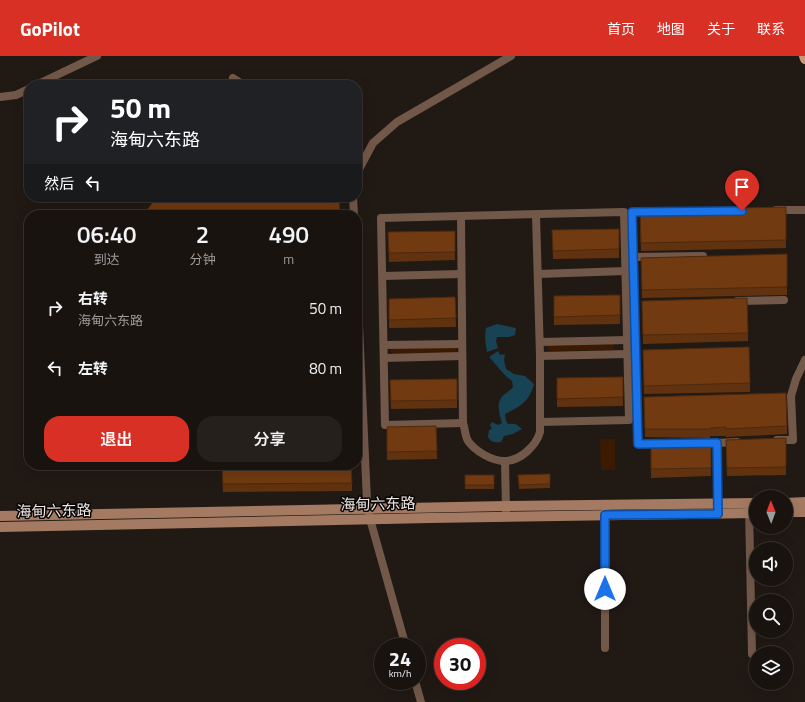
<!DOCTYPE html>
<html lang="zh">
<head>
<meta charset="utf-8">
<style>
	:root { --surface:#19130f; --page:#26201d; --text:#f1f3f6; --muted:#9f9e9e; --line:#37322f; --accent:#d93025 }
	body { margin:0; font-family:"Titillium Web","Noto Sans SC",sans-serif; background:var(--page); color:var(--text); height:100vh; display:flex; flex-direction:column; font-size:15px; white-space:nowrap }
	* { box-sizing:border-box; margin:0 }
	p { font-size:13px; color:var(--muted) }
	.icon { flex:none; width:22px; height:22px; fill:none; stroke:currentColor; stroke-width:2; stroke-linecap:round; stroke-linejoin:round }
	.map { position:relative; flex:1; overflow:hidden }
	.panel { position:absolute; left:24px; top:154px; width:338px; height:260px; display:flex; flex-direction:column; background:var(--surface); border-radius:16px; box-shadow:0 4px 16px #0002,0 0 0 1px var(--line) }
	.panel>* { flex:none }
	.top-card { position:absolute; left:24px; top:24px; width:338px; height:122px; border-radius:16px; box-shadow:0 4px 16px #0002,0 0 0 1px var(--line); background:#202124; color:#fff; overflow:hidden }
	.needle { width:26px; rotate:359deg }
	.buttons { position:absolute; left:749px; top:434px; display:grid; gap:8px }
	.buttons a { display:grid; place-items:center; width:44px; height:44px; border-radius:50%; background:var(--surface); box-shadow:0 4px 16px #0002,0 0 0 1px var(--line); font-size:20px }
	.speed { position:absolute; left:374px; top:582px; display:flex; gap:8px; font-size:20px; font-weight:700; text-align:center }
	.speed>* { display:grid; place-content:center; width:52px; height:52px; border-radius:50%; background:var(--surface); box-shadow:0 4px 16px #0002,0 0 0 1px var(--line); line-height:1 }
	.speed small { font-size:10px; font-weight:400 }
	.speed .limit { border:6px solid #d22; background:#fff; color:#111 }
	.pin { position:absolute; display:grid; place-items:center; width:34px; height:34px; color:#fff; margin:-41px -17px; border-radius:50% 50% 50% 0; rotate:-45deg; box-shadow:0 0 4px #0007 }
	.pin .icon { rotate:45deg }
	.me { position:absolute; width:44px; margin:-22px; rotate:0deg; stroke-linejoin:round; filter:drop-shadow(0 0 3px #0008) }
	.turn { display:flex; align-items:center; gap:14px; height:84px; padding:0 20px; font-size:18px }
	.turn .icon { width:52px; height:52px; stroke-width:2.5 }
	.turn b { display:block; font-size:28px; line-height:34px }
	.then { display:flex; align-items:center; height:38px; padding:0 20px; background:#0003; gap:8px; font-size:15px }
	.eta { display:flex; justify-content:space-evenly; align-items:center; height:68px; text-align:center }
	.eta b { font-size:24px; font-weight:600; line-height:28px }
	.action { display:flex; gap:8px; margin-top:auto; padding:8px 20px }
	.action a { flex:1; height:46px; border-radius:16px; background:var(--accent); color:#fff; font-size:16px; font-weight:600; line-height:46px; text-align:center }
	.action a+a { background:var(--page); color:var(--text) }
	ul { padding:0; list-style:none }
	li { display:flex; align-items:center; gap:12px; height:60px; padding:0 20px }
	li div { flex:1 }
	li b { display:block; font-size:15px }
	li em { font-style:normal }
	header { display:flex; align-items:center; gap:24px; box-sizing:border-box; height:56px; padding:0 20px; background:var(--accent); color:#fff }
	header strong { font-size:19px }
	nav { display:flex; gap:22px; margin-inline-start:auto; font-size:14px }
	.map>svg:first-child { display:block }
</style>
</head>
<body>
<header>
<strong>GoPilot</strong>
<nav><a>首页</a><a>地图</a><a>关于</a><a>联系</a></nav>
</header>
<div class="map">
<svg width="805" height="646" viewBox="0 0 805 646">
	<rect width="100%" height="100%" fill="#211914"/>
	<g fill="#3c1a01">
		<path d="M614,288V290L613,294L550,295L547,292L548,290Z"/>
		<path d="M456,291L457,294L456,297L393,298L390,296L391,293Z"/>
		<path d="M600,383H615V414H601Z"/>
	</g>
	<g fill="#184354">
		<path d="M497,268L516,272L515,279L509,281H497L496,285L498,292L487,296C486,290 484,279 486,272Z"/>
		<path d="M498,295L500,299L505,298L504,304L506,313L514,318L525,320L534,328C529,346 521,350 505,358L506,365L508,368C515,367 517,368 522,373L513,378L504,380L501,386C494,387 491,386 488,381L489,374L492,373L490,369L492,366L498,369L502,367C500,360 496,349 501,342C504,338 510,335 513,331L512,325C501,317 498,310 489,301Z"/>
	</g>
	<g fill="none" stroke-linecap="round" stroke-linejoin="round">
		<g stroke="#725849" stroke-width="8">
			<path d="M233,22L244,29"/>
			<path d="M36,29L97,0"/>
			<path d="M0,41L16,39L29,33"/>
			<path d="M357,117L373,87L397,66L511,0"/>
			<path d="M353,141L354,159"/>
			<path d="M776,154H805"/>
			<path d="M650,156H632L638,388L660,387"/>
			<path d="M461,160L463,367C465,372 465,380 468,385C475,395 493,406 506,405C521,404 536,390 540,376V300L536,159"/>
			<path d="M633,201L703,200"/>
			<path d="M538,218L626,215"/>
			<path d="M383,220L461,218"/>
			<path d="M357,226L367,445L370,463L406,591"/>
			<path d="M737,245L784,244"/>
			<path d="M540,286L628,284"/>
			<path d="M384,289L462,288"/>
			<path d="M540,300L628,298"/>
			<path d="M384,302L462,300"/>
			<path d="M463,367L385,369L381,162L624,156L629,364L540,366"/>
			<path d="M777,384H793L791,340L796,323L805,304"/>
			<path d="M700,387H717"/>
			<path d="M505,405L506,456"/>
			<path d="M749,452L752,598"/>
			<path d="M718,453L717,387L737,386"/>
			<path d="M605,454V592"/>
			<path d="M415,625L421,646"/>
		</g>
		<g stroke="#a47b62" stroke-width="10">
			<path d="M786,447L805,446"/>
			<path d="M786,456H805"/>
			<path d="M0,460L506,450L756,447"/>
			<path d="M0,471L430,462L756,457"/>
		</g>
		<path stroke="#cc9675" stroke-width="10" d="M804,0L805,3"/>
	</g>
	<g fill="#61320f">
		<path d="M786,151V192L641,195L640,154Z"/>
		<path d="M619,173V202L553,203L552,174Z"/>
		<path d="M388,176L455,196V204L389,206Z"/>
		<path d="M787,198V239L642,242L641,202Z"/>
		<path d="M620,239V268L554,269V240Z"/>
		<path d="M455,241L456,271L389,272V243Z"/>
		<path d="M642,245L748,277V285L643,288Z"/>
		<path d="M749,291L750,336L644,338L643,294Z"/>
		<path d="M623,321V350L557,351V322Z"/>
		<path d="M457,323V352L391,353L390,324Z"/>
		<path d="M644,341L787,370V378L726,381V380H710V382L645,381Z"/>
		<path d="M436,370L437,403L387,404V371Z"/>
		<path d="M786,382V419L727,420L726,384Z"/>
		<path d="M711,384V420L651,422V385Z"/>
		<path d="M222,409L352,427V435L223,436Z"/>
		<path d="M550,418V432L519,433L518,419Z"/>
		<rect x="465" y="419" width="29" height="14"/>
	</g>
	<g fill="#713a11" stroke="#4f290c">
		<path d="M157,141H339L340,159H143Z"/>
		<path d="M786,151V184L641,187L640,154Z"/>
		<path d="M619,173V193L553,195L552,174Z"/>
		<path d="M455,175V196L389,197L388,176Z"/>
		<path d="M787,198V231L642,234L641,202Z"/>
		<path d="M620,239V259L554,261V240Z"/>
		<path d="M455,241L456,262L389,264V243Z"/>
		<path d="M747,242L748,277L643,279L642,245Z"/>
		<path d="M749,291L750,327L644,330L643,294Z"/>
		<path d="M623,321V341L557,343V322Z"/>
		<path d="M457,323V344L391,345L390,324Z"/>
		<path d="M786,337L787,370L726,373V371L710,372V373H645L644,341Z"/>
		<path d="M436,370L437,395L387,396V371Z"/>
		<path d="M786,382V411L727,412L726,384Z"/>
		<path d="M711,384V412L651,413V385Z"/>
		<path d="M222,409H351L352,427L223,428Z"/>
		<path d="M550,418V428L519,429L518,419Z"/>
		<rect x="465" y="419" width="29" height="10"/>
	</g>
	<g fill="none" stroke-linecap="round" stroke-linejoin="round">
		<defs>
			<path id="route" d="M605,533V459L718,458L717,387L638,388L632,156L742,155"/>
		</defs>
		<use href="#route" stroke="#114b97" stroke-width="10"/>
		<use href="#route" stroke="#1a73e8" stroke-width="7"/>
	</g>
	<g text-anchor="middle" stroke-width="3" stroke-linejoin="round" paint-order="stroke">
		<g font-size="15" fill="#ede7e3" stroke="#080504">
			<text transform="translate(378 448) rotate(-1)" y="5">海甸六东路</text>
			<text transform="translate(54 455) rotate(-1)" y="5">海甸六东路</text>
		</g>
	</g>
</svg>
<div class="buttons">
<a><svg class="needle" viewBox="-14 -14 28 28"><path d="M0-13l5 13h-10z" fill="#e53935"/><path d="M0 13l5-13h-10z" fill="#9f9e9e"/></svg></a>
<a><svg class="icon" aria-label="sound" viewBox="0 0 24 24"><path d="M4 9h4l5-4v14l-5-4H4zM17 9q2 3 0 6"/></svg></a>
<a><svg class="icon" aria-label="search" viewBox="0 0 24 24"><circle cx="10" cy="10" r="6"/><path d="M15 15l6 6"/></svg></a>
<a><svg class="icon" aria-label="layers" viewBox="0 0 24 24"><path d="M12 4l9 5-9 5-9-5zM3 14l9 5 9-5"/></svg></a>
</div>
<div class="speed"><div>24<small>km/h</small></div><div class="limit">30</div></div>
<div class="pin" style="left:742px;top:155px;background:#d93025"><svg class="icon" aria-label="arrive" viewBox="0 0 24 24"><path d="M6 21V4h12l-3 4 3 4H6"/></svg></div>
<svg class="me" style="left:605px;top:533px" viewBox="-20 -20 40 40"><circle r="19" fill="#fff"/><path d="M0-13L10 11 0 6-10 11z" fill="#1a73e8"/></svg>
<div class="top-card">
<div class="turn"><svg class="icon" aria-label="right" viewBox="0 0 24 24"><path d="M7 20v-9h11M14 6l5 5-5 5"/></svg><div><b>50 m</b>海甸六东路</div></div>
<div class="then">然后<svg class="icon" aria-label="left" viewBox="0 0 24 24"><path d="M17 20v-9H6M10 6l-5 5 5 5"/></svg></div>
</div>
<section class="panel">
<div class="eta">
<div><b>06:40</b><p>到达</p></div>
<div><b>2</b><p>分钟</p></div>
<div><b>490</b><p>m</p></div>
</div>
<ul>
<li><svg class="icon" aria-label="right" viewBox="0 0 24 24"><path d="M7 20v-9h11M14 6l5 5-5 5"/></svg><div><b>右转</b><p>海甸六东路</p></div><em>50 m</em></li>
<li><svg class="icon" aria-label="left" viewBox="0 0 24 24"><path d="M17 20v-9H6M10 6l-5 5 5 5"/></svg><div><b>左转</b></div><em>80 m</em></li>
</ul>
<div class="action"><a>退出</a><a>分享</a></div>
</section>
</div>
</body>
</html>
